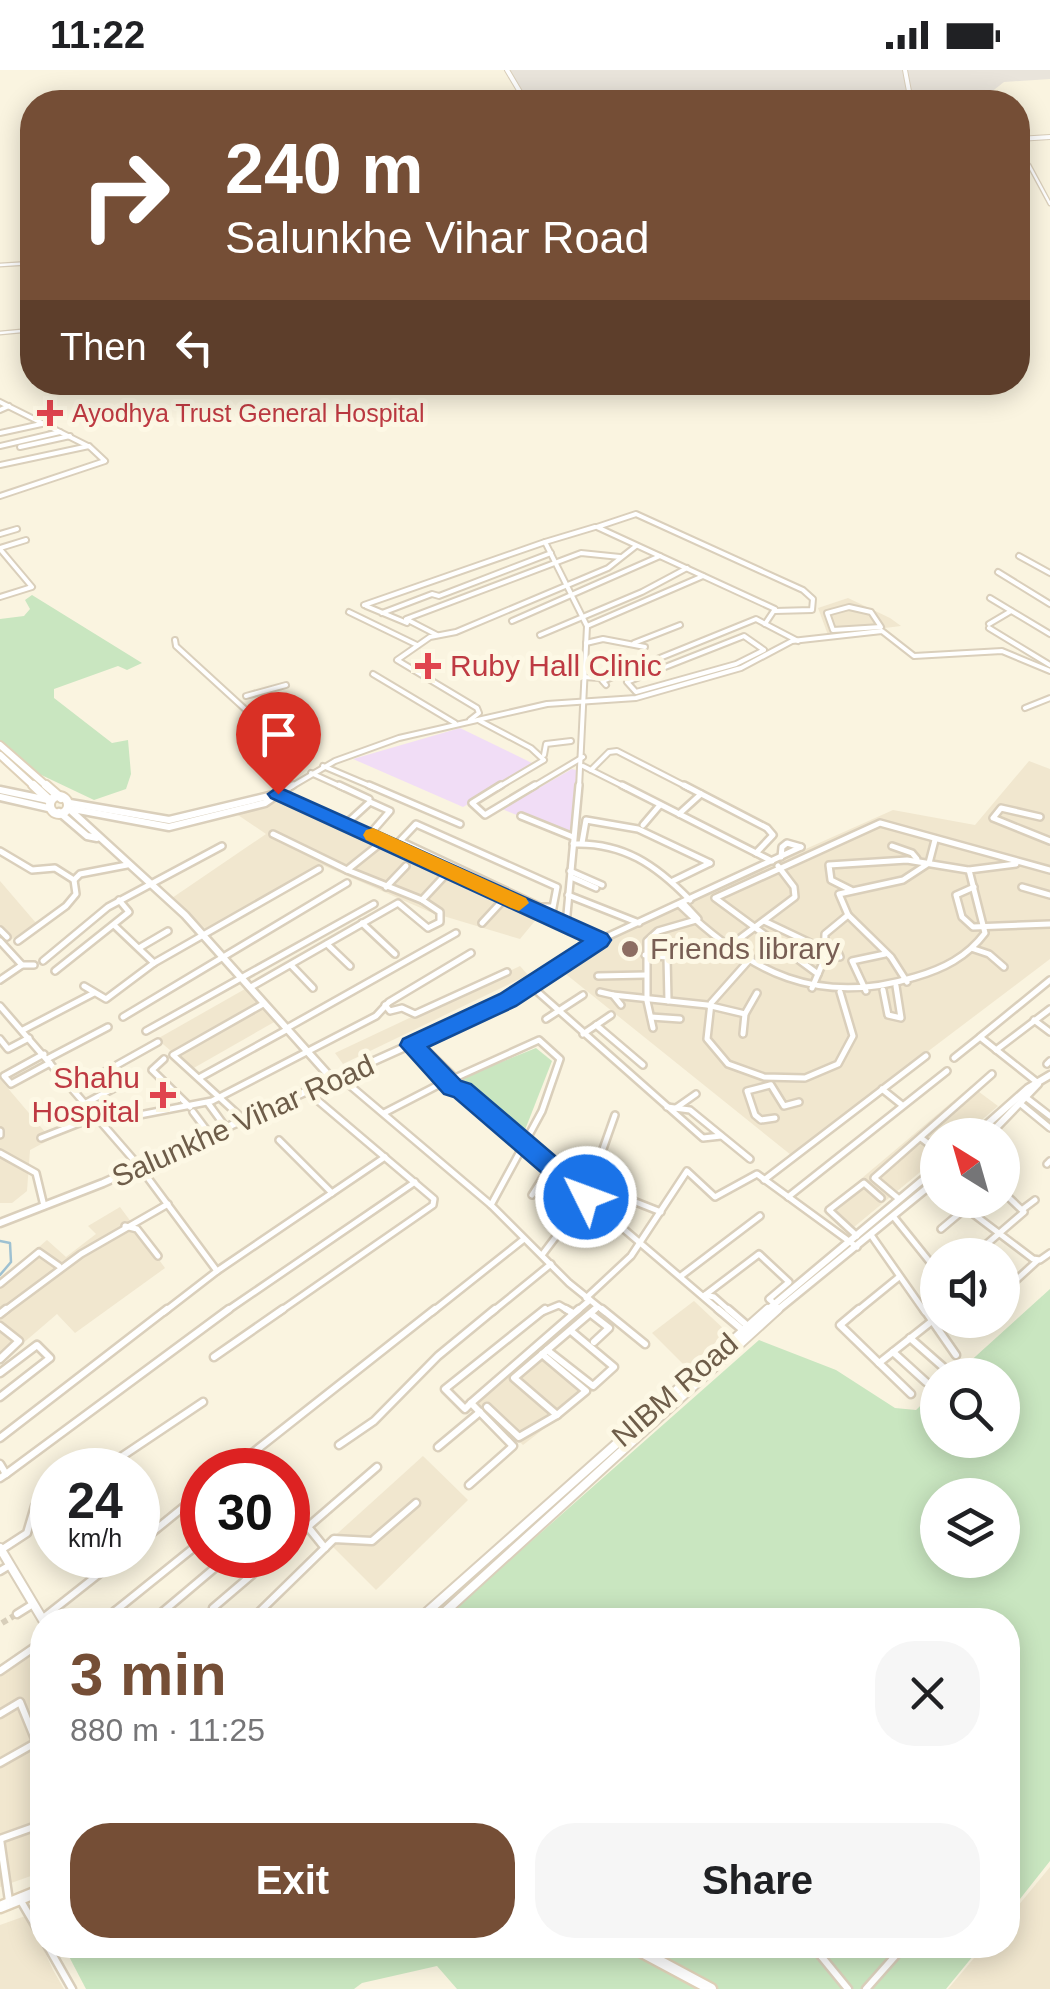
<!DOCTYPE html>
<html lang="en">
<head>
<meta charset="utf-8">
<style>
	:root { --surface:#fff; --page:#f6f6f6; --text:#202124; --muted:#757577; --accent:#754e36 }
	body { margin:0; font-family:Arial,sans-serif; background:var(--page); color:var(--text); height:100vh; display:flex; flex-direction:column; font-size:38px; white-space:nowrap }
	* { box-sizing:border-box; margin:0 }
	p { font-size:32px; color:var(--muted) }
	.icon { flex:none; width:55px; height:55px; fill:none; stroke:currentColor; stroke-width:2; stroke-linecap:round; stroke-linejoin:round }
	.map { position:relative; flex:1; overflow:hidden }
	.sheet { position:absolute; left:30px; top:1538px; width:990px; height:350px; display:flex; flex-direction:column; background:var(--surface); border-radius:40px; box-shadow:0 5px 25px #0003 }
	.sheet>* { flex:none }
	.banner { position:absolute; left:20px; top:20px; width:1010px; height:305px; border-radius:40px; box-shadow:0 5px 25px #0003; background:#754e36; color:#fff; overflow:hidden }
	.needle { width:65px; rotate:323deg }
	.tools { position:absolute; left:920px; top:1048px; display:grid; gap:20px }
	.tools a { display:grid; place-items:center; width:100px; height:100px; border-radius:50%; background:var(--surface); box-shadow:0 5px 25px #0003; font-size:50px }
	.speed { position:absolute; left:30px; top:1378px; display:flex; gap:20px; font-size:50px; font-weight:700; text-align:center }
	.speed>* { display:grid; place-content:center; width:130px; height:130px; border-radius:50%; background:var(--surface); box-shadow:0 5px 25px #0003; line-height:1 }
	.speed small { font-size:25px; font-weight:400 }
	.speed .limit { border:15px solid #d22; background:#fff; color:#111 }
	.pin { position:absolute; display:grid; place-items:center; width:85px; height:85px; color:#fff; margin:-102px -42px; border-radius:50% 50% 50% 0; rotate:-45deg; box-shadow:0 0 10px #0007 }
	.pin .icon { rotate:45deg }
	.me { position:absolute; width:110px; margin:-55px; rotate:312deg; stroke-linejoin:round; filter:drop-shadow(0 0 8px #0008) }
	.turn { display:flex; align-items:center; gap:35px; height:210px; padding:0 40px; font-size:45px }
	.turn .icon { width:130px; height:130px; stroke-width:2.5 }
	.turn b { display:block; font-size:70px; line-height:85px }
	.then { display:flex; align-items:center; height:95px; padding:0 40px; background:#0003; gap:20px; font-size:38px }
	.round { display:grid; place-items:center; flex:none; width:105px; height:105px; border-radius:40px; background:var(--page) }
	.summary { display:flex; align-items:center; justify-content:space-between; height:170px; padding:0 40px }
	h1 { font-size:60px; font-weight:700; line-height:75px; color:var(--accent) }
	.cta { display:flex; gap:20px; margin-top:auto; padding:20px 40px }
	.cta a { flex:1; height:115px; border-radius:40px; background:var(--accent); color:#fff; font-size:40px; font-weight:700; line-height:115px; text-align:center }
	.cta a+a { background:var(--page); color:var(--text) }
	.status { display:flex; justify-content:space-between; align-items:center; height:70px; padding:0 50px; background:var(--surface); direction:ltr }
	.status svg { height:28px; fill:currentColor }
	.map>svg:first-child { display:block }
</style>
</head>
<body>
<div class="status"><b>11:22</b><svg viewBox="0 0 49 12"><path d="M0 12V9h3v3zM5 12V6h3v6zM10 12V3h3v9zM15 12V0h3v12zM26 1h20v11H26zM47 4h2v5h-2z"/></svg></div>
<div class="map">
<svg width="1050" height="1919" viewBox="0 0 1050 1919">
	<rect width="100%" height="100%" fill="#faf4e0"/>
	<g fill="#f1e7cf">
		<path d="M848,528L890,548L901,556L828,565L818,538Z"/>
		<path d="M1029,691L1050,699V889L791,1085L557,897L600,871L893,740L975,755Z"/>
		<path d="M285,730L539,846L520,869L430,842L320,794L208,861L172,828L266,764L235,743Z"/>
		<path d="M0,811L36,853L6,873L0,866Z"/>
		<path d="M520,896L528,905L343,994L335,983Z"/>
		<path d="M245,919L276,951L192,999L157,969Z"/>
		<path d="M0,1009L51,1069L30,1080L27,1121L12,1133H0Z"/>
		<path d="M971,1016L998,1036L964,1065H938L937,1088L848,1162L823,1141Z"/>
		<path d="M120,1137L165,1198L75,1263L57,1244L0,1293V1211L47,1170L66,1187L96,1164L88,1156Z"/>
		<path d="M694,1231L727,1262L687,1298L652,1263Z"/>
		<path d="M541,1278L594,1320L523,1375L476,1332Z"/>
		<path d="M423,1386L468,1430L376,1520L328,1472Z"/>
		<path d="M37,1582L42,1591V1802L0,1817V1606Z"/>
		<path d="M1050,1797V1919H948L985,1875H1008V1848Z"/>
		<path d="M28,1845L53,1900L64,1919H0V1855Z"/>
	</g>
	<path fill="#e9e4db" d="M505,0H1050V9L1004,12L985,27L914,32H523Z"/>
	<g fill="#f1ddf6">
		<path d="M460,658L536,695L463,737L353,689Z"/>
		<path d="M572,699L580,701L571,767L502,739Z"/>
	</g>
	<g fill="#c9e6c0" fill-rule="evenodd">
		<path d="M32,525L142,593L127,600L118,596L54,619V628L112,673L128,670L131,704L126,719L94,730L35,702L0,671V549L24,546L30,539L25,530Z"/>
		<path d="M536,978L552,991L523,1065L459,1009Z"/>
		<path d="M1050,1219V1791L1008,1844V1550H442L759,1270L836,1300L895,1338L916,1340L937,1320L938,1370H1002V1305H955ZM938,1425H1002V1490H938Z"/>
		<path d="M63,1875H982L946,1919H457L437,1896L362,1913L354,1919H86Z"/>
	</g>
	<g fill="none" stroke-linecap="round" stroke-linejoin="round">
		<path stroke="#9ec1d2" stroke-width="2.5" d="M0,1171L10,1173L11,1192L0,1205"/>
		<path stroke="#d7ceba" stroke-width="6" stroke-dasharray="6 4" stroke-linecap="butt" d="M2,1553L17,1544"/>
		<defs>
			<g id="minor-far3">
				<path d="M1018,87L1029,95L1050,134"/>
				<path d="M0,195L32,193"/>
				<path d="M0,263L32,260"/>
			</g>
			<g id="minor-far2">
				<path d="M0,332L90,377L105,391L0,426"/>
				<path d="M0,340L9,336"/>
				<path d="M0,363L46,353"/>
				<path d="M0,376L60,362"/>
				<path d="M20,377L70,366"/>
				<path d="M0,395L89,376"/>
				<path d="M0,464L17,459"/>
				<path d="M0,478L26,470"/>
				<path d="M0,479L32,517L0,527"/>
				<path d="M1019,486L1050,503"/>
				<path d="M998,502L1050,534"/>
				<path d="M990,528L1050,564"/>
				<path d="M364,535L545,472"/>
				<path d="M366,536L407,553"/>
				<path d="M849,537L871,542L881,557L833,560L827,543Z"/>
				<path d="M349,542L417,575"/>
				<path d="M382,543L432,524L439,526L551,483"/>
				<path d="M512,551L660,486"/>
				<path d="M765,554L775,539L597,457L636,444L803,520L813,529L812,540L775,541"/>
				<path d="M989,554L1011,541"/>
				<path d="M587,556L703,506"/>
				<path d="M989,558L1050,595"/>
				<path d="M437,565L406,549L581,483L620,487"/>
				<path d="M540,565L642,522L687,498"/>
				<path d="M744,566L764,580L736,594L636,622L627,612Z"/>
				<path d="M175,570L176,576L257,650L273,657L300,639"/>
				<path d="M586,573L603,569L645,577"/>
				<path d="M634,573L680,555"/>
				<path d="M373,604L455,653"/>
				<path d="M583,607L600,608L606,615"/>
				<path d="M603,611L756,549L798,571"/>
				<path d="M246,626L286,615"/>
				<path d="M1025,638L1050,628"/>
				<path d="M470,650L479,643L477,638L397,590L430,567L456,562L608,498L636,476"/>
				<path d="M480,651L531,678L544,690L497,718"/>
				<path d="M544,685L546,674L571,671"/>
				<path d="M323,696L375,718"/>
				<path d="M583,696L627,718"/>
				<path d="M591,700L609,682L617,681L689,718"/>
				<path d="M311,703L344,718"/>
				<path d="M289,718L335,691L399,668L547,634L636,628L741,598L792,571L882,561L914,586L1002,581L1050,601"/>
				<path d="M531,718L583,687"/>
				<path d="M579,718L587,556L545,472L595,457"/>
			</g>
			<g id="minor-far1">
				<path d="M339,715L369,729"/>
				<path d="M369,715L460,754"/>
				<path d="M501,715L472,733L485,745L535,715"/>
				<path d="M622,715L772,791"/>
				<path d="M684,715L767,758L773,765L756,783"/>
				<path d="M278,724L293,715"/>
				<path d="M679,744L701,724"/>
				<path d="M521,746L573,767"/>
				<path d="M1040,747L1001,738L993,748L1050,771"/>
				<path d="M347,753L370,732L390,741L370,764"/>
				<path d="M643,755L660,735"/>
				<path d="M273,764L347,800"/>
				<path d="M582,773L586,750L638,759L710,793"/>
				<path d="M573,774C623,772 656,795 690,830"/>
				<path d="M892,776L912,783L917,789"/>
				<path d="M0,781L32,800L55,798L74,810"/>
				<path d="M781,787L782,777L787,773L801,777"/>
				<path d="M570,801L602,815"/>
				<path d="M571,807L596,818"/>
				<path d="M673,811L710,793"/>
				<path d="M386,817L406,796"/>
				<path d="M974,817L956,825L962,847L973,857L1050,854"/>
				<path d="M1022,817L1050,825"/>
				<path d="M851,820L831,810L829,795L907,790L968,800"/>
				<path d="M568,825L639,853"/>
				<path d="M422,830L449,801"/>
				<path d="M684,834L698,849"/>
				<path d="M680,835C750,903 819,937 915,907C943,899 967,887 985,863L969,800L1016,794"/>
				<path d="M848,845L891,887L907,912"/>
				<path d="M551,848L557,817L416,754L400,771L540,837H552"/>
				<path d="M764,851L823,879"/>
				<path d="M362,853L395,884"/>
				<path d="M482,853L506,827"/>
				<path d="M114,855L154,893"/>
				<path d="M566,855L579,715"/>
				<path d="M0,860L7,867"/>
				<path d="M600,870L801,777"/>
				<path d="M0,871L22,895L0,910"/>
				<path d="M18,871L66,836L76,824L74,810L80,804L127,795"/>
				<path d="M327,874L350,896"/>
				<path d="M731,875L795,827L794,817L778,796"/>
				<path d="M823,875L837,880L840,887"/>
				<path d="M139,878L168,861"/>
				<path d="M974,879L989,884L1004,897"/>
				<path d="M645,885L667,887L668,931"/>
				<path d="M751,888L711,933L707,969L728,994L764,1007L805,1008L838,994L853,966L840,922"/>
				<path d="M43,891L108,837L222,776"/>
				<path d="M22,895H34"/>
				<path d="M291,895L313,918"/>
				<path d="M55,901L129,842L119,830"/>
				<path d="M818,904L715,828L880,753L1050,800"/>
				<path d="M598,906L646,905"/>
				<path d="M530,915L703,1068L721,1066"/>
				<path d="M84,916L106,929L154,893L319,799"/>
				<path d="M251,917L398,833L428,858L440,852V842L422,830L347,800L377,776"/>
				<path d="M812,918L824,890L825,864L848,845L839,824L903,810L929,793L935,770"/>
				<path d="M883,920L888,945L901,948L896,916"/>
				<path d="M866,921L852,891L885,884"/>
				<path d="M600,922L613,925L621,935"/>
				<path d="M613,925L707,935L745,944"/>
				<path d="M385,935L390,941L402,938L415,944L507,902"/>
				<path d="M0,936L139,1096L217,1201"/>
				<path d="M123,947L347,813"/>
				<path d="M651,947L680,949"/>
				<path d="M546,949L583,925"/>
				<path d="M1034,950L1050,962"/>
				<path d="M596,955L643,995"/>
				<path d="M287,958L456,863"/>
				<path d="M653,958L647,931V871L658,861L696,850"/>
				<path d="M23,960L94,923"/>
				<path d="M146,961L374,834"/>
				<path d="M583,964L611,945"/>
				<path d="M743,964L745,944L757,923"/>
				<path d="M0,969L8,979L29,968"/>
				<path d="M418,972L460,1013L462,1021"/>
				<path d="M411,975L453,1018L462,1021L721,1242"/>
				<path d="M996,980L1050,939"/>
				<path d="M44,984L4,1006L11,1014L50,993"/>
				<path d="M49,988L108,957"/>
				<path d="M954,988L979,968"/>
				<path d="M164,989L152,1000L190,1037"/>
				<path d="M1047,994L1050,991"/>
				<path d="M340,1007L491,1135L569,1213L605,1242"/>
				<path d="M199,1008L288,959"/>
				<path d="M455,1008L539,970L560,989L542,1041L491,1135"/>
				<path d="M1038,1013L980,967L1050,910"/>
				<path d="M770,1015L747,1021L755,1045L761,1050L775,1048"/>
				<path d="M771,1015L784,1036L799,1032"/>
				<path d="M74,1019L158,972"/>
				<path d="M882,1019L902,1035"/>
				<path d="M1028,1029L1050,1046"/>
				<path d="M86,1033L131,1009"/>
				<path d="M208,1033L227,1059"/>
				<path d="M1022,1035L1050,1058"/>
				<path d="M667,1037L690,1040L750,1089"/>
				<path d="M676,1038L696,1024"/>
				<path d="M193,1042L211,1066"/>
				<path d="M384,1043L446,1011"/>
				<path d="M243,1049L173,985L263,934"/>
				<path d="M103,1052L212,1031L376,946L389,932L471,883"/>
				<path d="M0,1061V1065"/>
				<path d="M41,1068L97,1046"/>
				<path d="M921,1068L938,1081"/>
				<path d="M279,1070L332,1123"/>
				<path d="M0,1083L36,1103L44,1136"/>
				<path d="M1047,1094L1050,1091"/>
				<path d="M764,1110L926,986"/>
				<path d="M532,1125L551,1095"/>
				<path d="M618,1125L661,1142"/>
				<path d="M788,1127L947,1001"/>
				<path d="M899,1129L874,1108L992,1004"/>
				<path d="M955,1130L1033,1189L1040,1190L1050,1183"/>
				<path d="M1023,1139L1035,1130"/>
				<path d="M893,1146L938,1202"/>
				<path d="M125,1156L137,1159L158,1186"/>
				<path d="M941,1159L966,1138"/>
				<path d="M871,1165L925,1242"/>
				<path d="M857,1166L829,1140L864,1113L881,1128"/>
				<path d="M542,1185L586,1127L615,1045"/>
				<path d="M974,1185L1024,1142L1002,1121"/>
				<path d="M681,1206L760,1146"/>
				<path d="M0,1214L39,1182L59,1196"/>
				<path d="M1002,1223L1037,1191"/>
				<path d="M705,1225L759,1184L789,1212L769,1229L775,1234"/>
				<path d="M705,1225L714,1227L731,1242"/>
				<path d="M586,1228L631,1186L687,1101L715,1127L757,1104L857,1177"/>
				<path d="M3,1242L81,1184L168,1134"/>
				<path d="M164,1242L217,1201L385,1087"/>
				<path d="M225,1242L415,1112"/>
				<path d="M279,1242L433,1135L434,1129L309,1023"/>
				<path d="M432,1242L524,1169"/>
				<path d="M492,1242L551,1194"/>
				<path d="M542,1242L559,1235L571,1242"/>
				<path d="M576,1242L590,1230"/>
				<path d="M592,1242L598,1237"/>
				<path d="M856,1242L899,1207"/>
			</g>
			<g id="minor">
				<path d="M566,1239L573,1243"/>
				<path d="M602,1239L645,1274"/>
				<path d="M718,1239L745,1262"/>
				<path d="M728,1239L750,1258"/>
				<path d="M859,1239L840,1255L879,1293"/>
				<path d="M924,1239L956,1285"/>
				<path d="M0,1244L6,1239"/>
				<path d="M591,1244L609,1258L594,1272"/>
				<path d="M975,1250L981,1259"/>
				<path d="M0,1256L19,1271L0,1289"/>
				<path d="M910,1268L943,1297"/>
				<path d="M547,1280L593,1316L614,1297L571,1261"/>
				<path d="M893,1282L926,1312"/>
				<path d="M542,1284L586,1321L557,1345"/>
				<path d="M214,1287L283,1239"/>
				<path d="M0,1303L37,1275L50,1288L0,1327"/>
				<path d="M911,1324L879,1293L932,1251"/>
				<path d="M471,1333L465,1339L445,1319L545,1239"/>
				<path d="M487,1337L519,1367L557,1345L514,1308L595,1239"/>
				<path d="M0,1368L167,1239"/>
				<path d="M339,1375L374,1351L438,1286L495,1239"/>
				<path d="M438,1377L480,1342"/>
				<path d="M0,1394L6,1404L0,1408"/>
				<path d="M89,1400L121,1387L203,1332"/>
				<path d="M231,1400L435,1239"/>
				<path d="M6,1404L229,1239"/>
				<path d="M469,1415L513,1376L471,1333L579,1239"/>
				<path d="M308,1457L325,1478"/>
				<path d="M138,1474L202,1422"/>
				<path d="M288,1474L377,1397"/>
				<path d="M1,1480L27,1463L35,1436L52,1423"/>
				<path d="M0,1501L10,1495"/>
				<path d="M115,1541L123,1550"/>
				<path d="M17,1544L33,1534"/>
				<path d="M43,1548L123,1485"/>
				<path d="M104,1550L202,1471"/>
				<path d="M153,1550L230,1485"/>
				<path d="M223,1550L213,1538L275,1485"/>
				<path d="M251,1550L334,1469L372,1471L416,1433"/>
				<path d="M0,1601L42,1572"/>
				<path d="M0,1644L20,1632L42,1686"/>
				<path d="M33,1662L42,1656"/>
				<path d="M0,1693L37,1672"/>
				<path d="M0,1769L9,1831"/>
				<path d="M0,1769L42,1754"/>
				<path d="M21,1831L42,1867"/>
				<path d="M47,1875L72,1919"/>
				<path d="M812,1875L848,1919"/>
				<path d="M866,1919L905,1875"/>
			</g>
			<g id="tertiary-far2">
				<path d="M507,0L526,32"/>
				<path d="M905,0L911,32"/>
				<path d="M1018,69L1050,67"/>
			</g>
			<g id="tertiary-far1">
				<path d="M0,720L48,730"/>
				<path d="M278,724L600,870"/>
				<path d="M0,727L48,738"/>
				<path d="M70,733L169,750L277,724"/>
				<path d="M68,738L185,845L333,1010"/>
				<path d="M73,739L169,757L265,733L278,724"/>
				<path d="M59,742L87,766L97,768"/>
				<path d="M975,1065L1028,1018L1050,1005"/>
				<path d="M989,1065L1038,1014"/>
				<path d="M0,1153L103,1113L483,942L600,870"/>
				<path d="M765,1242L938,1097"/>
				<path d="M775,1242L938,1109"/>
			</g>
			<g id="tertiary">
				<path d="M0,1478L43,1550"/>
				<path d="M418,1550L768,1239"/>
				<path d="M436,1550L778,1239"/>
			</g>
			<g id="secondary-far2">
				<path d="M0,675L49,718"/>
				<path d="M0,685L36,718"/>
			</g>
			<g id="secondary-far1">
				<path d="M33,715L50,731"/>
				<path d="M46,715L61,728"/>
				<circle cx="59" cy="735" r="9"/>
			</g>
			<g id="secondary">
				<path d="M0,1837L42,1820"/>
				<path d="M629,1875L711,1919"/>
			</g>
		</defs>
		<use href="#minor-far3" stroke="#dacfbb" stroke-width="5"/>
		<use href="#minor-far2" stroke="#dacfbb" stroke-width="8"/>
		<use href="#minor-far1" stroke="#dacfbb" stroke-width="10"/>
		<use href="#minor" stroke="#dacfbb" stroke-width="11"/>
		<use href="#tertiary-far2" stroke="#dacfbb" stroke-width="6"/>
		<use href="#tertiary-far1" stroke="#dacfbb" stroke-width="11"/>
		<use href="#tertiary" stroke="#dacfbb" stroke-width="12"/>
		<use href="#secondary-far2" stroke="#dfd1b8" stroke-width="10"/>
		<use href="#secondary-far1" stroke="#dfd1b8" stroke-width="12"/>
		<use href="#secondary" stroke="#dfd1b8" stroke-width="15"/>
		<use href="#minor-far3" stroke="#fff" stroke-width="2.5"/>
		<use href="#minor-far2" stroke="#fff" stroke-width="4"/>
		<use href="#minor-far1" stroke="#fff" stroke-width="5"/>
		<use href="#minor" stroke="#fff" stroke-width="6"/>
		<use href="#tertiary-far2" stroke="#fff" stroke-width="4"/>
		<use href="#tertiary-far1" stroke="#fff" stroke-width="6"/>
		<use href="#tertiary" stroke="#fff" stroke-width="8"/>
		<use href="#secondary-far2" stroke="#fff" stroke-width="6"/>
		<use href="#secondary-far1" stroke="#fff" stroke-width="8"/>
		<use href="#secondary" stroke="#fff" stroke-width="10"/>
	</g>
	<path fill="#1a73e8" stroke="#114b97" stroke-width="2.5" d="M278,717L607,864L611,870L607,876L516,936L428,977L461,1011L471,1014L595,1120L599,1127L595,1134H578L454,1027L444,1024L400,975L403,969L500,924L582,871L271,728L268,724Z"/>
	<path fill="#f59e0b" d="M373,758L526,828L529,833L519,841L511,838L366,770L363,765L366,760Z"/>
	<g fill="#e0444e" stroke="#fdf8e5" stroke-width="4">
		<path d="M45 328h10v10h10v10h-10v10h-10v-10h-10v-10h10z"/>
		<path d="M423 581h10v10h10v10h-10v10h-10v-10h-10v-10h10z"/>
		<path d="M158 1010h10v10h10v10h-10v10h-10v-10h-10v-10h10z"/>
	</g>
	<circle fill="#8d6e63" stroke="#fdf8e5" stroke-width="4" cx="630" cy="879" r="10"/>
	<g text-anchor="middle" stroke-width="10" stroke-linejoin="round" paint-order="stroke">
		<g font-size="25" fill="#be3a42" stroke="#fdf8e5" text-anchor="start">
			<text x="72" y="352">Ayodhya Trust General Hospital</text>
		</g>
		<g font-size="30" fill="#be3a42" stroke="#fdf8e5" text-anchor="start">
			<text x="450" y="606">Ruby Hall Clinic</text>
			<text x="140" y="1018" text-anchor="end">Shahu<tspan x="140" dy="34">Hospital</tspan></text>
		</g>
		<g font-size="30" fill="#785e54" stroke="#fdf8e5" text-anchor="start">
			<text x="650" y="889">Friends library</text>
		</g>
		<g font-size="30" fill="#6e5d49" stroke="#fdf8e5">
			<text transform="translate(243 1051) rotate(-24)" y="10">Salunkhe Vihar Road</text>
			<text transform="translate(675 1320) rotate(-41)" y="10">NIBM Road</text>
		</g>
	</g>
</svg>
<div class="tools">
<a><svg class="needle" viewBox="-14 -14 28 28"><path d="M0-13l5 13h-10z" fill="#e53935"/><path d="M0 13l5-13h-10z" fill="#757577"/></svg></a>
<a><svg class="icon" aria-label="sound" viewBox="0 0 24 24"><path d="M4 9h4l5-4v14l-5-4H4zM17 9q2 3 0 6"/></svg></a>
<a><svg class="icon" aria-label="search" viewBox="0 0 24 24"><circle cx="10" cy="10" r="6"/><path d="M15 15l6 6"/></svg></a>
<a><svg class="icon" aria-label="layers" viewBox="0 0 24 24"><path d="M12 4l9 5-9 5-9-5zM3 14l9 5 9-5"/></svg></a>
</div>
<div class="speed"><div>24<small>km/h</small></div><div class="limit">30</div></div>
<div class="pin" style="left:278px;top:724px;background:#d93025"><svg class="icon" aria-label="arrive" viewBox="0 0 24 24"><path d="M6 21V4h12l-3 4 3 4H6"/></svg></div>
<svg class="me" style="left:586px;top:1127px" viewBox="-20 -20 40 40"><circle r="17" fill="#1a73e8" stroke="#fff" stroke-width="3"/><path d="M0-11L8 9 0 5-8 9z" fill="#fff"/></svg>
<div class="banner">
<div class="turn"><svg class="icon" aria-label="right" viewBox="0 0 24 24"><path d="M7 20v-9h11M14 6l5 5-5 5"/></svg><div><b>240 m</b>Salunkhe Vihar Road</div></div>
<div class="then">Then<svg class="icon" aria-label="left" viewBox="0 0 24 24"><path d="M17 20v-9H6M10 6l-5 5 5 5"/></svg></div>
</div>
<section class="sheet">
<div class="summary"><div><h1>3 min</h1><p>880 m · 11:25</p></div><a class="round"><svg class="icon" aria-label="close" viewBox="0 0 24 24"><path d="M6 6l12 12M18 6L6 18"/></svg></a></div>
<div class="cta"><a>Exit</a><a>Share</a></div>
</section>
</div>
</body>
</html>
